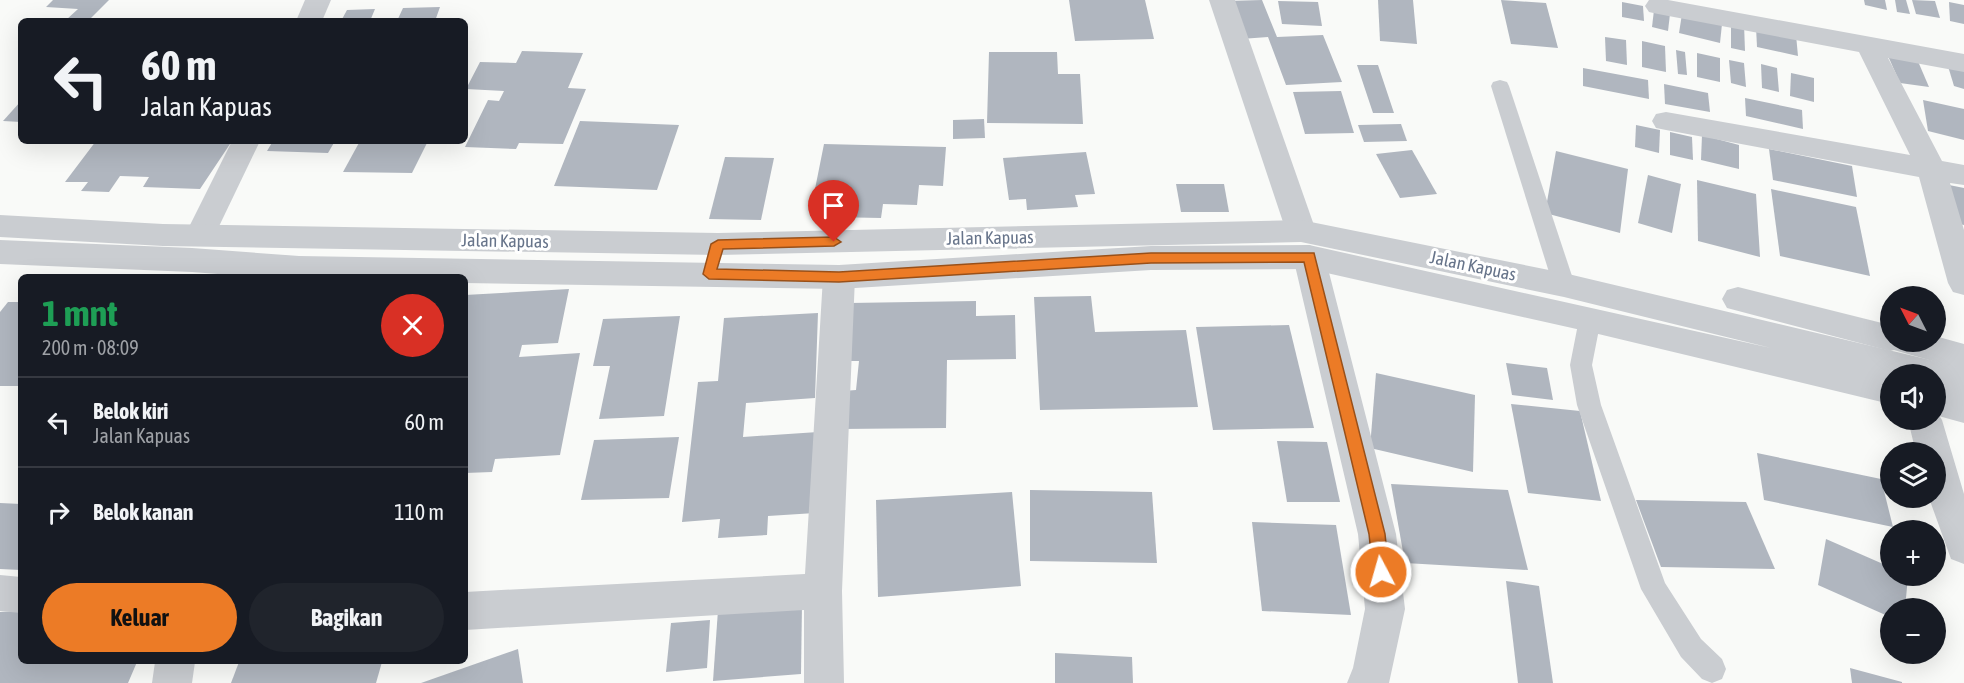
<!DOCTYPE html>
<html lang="id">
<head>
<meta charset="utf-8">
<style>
	:root { --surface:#171b24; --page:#20242c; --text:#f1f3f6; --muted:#9ea1a6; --line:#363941; --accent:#ec7b26 }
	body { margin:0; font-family:"Asap Condensed",sans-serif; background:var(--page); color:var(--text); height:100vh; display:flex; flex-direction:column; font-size:22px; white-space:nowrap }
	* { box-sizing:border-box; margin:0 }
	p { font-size:20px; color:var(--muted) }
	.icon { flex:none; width:33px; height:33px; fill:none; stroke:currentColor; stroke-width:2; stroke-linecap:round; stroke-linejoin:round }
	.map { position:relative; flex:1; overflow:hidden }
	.panel { position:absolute; left:18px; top:274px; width:450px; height:390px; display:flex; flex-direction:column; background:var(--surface); border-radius:9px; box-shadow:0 6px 24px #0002 }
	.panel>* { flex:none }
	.hud { position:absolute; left:18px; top:18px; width:450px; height:126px; border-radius:9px; box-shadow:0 6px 24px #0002; background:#171b24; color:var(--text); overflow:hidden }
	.needle { width:39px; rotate:312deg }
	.controls { position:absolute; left:1880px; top:286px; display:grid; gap:12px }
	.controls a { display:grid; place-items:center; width:66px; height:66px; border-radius:50%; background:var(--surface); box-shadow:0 6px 24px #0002; font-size:30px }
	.pin { position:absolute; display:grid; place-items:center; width:51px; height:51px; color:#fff; margin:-62px -26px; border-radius:50% 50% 50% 0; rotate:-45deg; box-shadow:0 0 6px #0007 }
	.pin .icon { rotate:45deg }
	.me { position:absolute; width:66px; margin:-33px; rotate:354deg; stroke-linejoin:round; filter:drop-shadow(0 0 4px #0008) }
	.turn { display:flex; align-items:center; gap:21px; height:126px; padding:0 24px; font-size:27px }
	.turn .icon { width:78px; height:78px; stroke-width:2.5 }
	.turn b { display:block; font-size:42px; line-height:51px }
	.round { display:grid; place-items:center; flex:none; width:63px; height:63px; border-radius:32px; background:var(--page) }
	.headline { display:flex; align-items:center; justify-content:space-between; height:102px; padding:0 24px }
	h1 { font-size:36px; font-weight:700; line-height:45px; color:#1e9e55 }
	.button { display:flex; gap:12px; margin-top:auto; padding:12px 24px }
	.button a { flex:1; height:69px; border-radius:36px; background:var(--accent); color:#111; font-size:24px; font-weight:700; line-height:69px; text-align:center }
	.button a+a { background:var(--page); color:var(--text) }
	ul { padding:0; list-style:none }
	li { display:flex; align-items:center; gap:18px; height:90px; padding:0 24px; border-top:2px solid var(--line) }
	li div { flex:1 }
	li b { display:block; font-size:22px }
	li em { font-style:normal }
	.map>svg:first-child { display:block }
</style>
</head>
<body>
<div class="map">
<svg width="1964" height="683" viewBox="0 0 1964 683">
	<rect width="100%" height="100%" fill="#f9faf8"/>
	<g fill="#b0b6bf">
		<path d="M53,0H109L88,21L66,20L78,9L46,7Z"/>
		<path d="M1069,0H1145L1154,39L1075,41Z"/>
		<path d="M1262,0L1277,37L1323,35L1342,82L1286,85L1268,37L1241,39L1227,1Z"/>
		<path d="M1378,0H1413L1417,44L1380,41Z"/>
		<path d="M1501,0L1546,3L1558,48L1511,44Z"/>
		<path d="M1864,0H1885L1887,10L1865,5Z"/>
		<path d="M1895,0H1906L1910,14L1897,12Z"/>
		<path d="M1912,0L1935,1L1940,18L1916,14Z"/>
		<path d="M1278,1L1318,2L1322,26L1282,24Z"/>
		<path d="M1622,2L1643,6L1644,21L1622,17Z"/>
		<path d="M1949,2L1964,5V24L1950,21Z"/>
		<path d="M440,7L435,21H397L403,8Z"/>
		<path d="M375,9L370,21H341L347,10Z"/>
		<path d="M1654,10L1670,14L1668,31L1652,27Z"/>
		<path d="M1682,14L1722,24L1720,43L1679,33Z"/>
		<path d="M1731,21L1744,24L1745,51L1731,48Z"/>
		<path d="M1756,27L1796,35L1798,56L1757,47Z"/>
		<path d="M1605,37L1626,40L1627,65L1606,61Z"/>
		<path d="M1642,41L1665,46L1666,72L1642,67Z"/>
		<path d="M1676,50L1685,52L1687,75L1678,74Z"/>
		<path d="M522,51L583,53L568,88L586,89L563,144L519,143L516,149L465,147L488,100L499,101L504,91L466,89L480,62L516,63Z"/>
		<path d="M989,52H1057L1058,74H1080L1083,124L987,123Z"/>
		<path d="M1697,53L1720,58V82L1697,77Z"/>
		<path d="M1888,56L1917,59L1929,87L1900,83Z"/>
		<path d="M1729,60L1744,63L1746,87L1731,83Z"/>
		<path d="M1947,63L1964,66V89L1954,86Z"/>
		<path d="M1761,64L1777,68L1779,92L1762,88Z"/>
		<path d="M1357,65H1378L1394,113H1373Z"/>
		<path d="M1583,68L1648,80L1649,99L1583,86Z"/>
		<path d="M1791,73L1814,78V102L1790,96Z"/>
		<path d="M1664,84L1708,93L1710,112L1665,104Z"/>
		<path d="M1341,91L1354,133L1305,134L1293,92Z"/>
		<path d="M1745,98L1802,110L1803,129L1746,116Z"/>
		<path d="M1923,100L1964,109V140L1928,131Z"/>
		<path d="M21,101V122L3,121Z"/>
		<path d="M984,119L985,138L953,139V120Z"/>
		<path d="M580,121L679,125L657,190L554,186Z"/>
		<path d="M1401,124L1407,141L1364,142L1358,125Z"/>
		<path d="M1636,125L1660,130L1659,153L1635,147Z"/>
		<path d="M1670,132L1692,137L1693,160L1670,155Z"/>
		<path d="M1702,135L1739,145V169L1701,160Z"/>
		<path d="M96,141H232L200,189L143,187L149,177L120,176L109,192L81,191L88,182H65Z"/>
		<path d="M273,141H335L328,153L267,151Z"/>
		<path d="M360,141H428L412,173L343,172Z"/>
		<path d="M824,144L946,147L943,186L919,185L917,205L883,204L881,218L831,217L836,189H815Z"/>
		<path d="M1769,149L1852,166L1857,197L1773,180Z"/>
		<path d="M1412,150L1437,194L1400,198L1376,154Z"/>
		<path d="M1556,151L1628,169L1620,233L1545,213Z"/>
		<path d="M1086,152L1095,194L1075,195L1078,207L1027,210L1026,199L1009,200L1003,158Z"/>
		<path d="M725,157L774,158L761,220L709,219Z"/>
		<path d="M1648,175L1681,184L1672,233L1638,223Z"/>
		<path d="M1697,180L1756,194L1760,257L1698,241Z"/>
		<path d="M1939,183L1964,188V225L1949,222Z"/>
		<path d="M1176,184H1224L1229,212H1181Z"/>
		<path d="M1771,189L1856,207L1870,276L1780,256Z"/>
		<path d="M569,289L558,343L522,345L519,357L580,353L560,455L495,459L492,472L465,473V295Z"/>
		<path d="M1091,296L1095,332L1186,330L1198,407L1040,410L1034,297Z"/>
		<path d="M976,301V316L1015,315L1016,359L947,360L946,428L840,429L843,391L856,390L859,361H845L849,303Z"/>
		<path d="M8,302H21V386H0V312Z"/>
		<path d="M818,313L815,398L746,403L743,437L818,432L815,513L768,516L767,535L718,538L720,519L682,522L698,382L718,381L724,318Z"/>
		<path d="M680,316L664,416L599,419L610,366H593L603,319Z"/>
		<path d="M1289,325L1314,428L1213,430L1196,327Z"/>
		<path d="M1506,363L1547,368L1553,400L1512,395Z"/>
		<path d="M1376,373L1475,395L1473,472L1370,448Z"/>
		<path d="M1511,404L1580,411L1601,501L1528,493Z"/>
		<path d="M679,437L669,498L581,500L594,440Z"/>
		<path d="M1277,441L1327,442L1340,502H1287Z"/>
		<path d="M1757,453L1881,479L1893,527L1764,500Z"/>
		<path d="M1391,484L1508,490L1528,570L1405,563Z"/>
		<path d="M1030,490L1152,492L1157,563L1030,561Z"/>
		<path d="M1012,492L1021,586L878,597L876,500Z"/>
		<path d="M1636,500L1746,502L1775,569L1661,567Z"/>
		<path d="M0,503L21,504V570L0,569Z"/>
		<path d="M1252,522L1336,525L1351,615L1262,611Z"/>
		<path d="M1826,539L1890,567V576H1908L1905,609H1890V617L1818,585Z"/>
		<path d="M1506,581L1539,586L1553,683H1518Z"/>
		<path d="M802,603L801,674L713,681L718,610Z"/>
		<path d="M21,611V662H137L128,683H0V612Z"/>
		<path d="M710,620L707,668L666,672L671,623Z"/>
		<path d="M518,649L523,683H421Z"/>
		<path d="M1055,653L1132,657L1133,683H1055Z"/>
		<path d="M239,662H382L376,683H231Z"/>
		<path d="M1850,668L1902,682V683H1852Z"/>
	</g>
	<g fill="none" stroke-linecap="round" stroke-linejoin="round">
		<g fill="#cacdd1" fill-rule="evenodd">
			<path d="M1500,80L1507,82L1509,86L1575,285L1572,291L1564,293L1556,291L1553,285L1491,86L1493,82Z"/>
			<path d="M1590,310L1598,313L1601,319L1592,365L1601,405L1665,583L1701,639L1722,659L1726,669L1722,679L1712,683L1702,679L1681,657L1641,589L1577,405L1570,365L1579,319L1582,313Z"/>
		</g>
		<g fill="#cacdd1" fill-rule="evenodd">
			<path d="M305,0H331L322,21H296Z"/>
			<path d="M1209,0H1235L1316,231L1312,239L1301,242L1290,239L1286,231Z"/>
			<path d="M1649,0H1668L1964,54V72L1888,58L1942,161L1964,165V185L1950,183L1964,230V295L1953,292L1948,283L1919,177L1666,130L1656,128L1652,121L1656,114L1666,112L1910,155L1859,52L1658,14L1649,12L1645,6Z"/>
			<path d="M232,141H260L211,243L200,246L189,243L185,235Z"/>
			<path d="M1309,245L1320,249L1325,257L1396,534L1405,609L1389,683H1347L1353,668L1365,609L1358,534L1293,257L1298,249Z"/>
			<path d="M839,265L850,268L855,277L842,591L844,683H804V610L465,630V592L805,574L823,277L828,268Z"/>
			<path d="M1738,287L1890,325V342H1935V336L1964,344V370L1894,350L1890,351L1727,308L1722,299L1727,290Z"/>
			<path d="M1935,409L1942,420L1964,494V564L1951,559L1929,498H1935V453H1916L1908,420H1935Z"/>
			<path d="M0,575L21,577V613L0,611Z"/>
			<path d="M155,662H195L192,683H152Z"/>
		</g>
		<path fill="#cacdd1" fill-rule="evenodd" d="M0,215L163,224L718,233L1301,220L1564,273L1964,368V423L1935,415V375H1890V404L1590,332L1309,269L1151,270L839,289L465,283V278H268L192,272L0,264V240L192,248L299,256L839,265L1151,246L1309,245L1771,348L1564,297L1301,242L718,255L163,246L0,237Z"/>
	</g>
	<path fill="#ec7b26" stroke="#995019" stroke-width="1.5" d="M834,237L841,242L834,246L723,249L717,269L839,272L1151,253H1314L1385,534L1389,572L1386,577L1381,579L1375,577L1373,572L1369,534L1304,262L1151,263L839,282L709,279L703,274L711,244L718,240Z"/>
	<g text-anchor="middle" stroke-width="6" stroke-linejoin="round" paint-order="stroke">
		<g font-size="18" fill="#67748a" stroke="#fff">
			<text transform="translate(990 238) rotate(-1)" y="6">Jalan Kapuas</text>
			<text transform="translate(505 241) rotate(1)" y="6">Jalan Kapuas</text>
			<text transform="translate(1473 266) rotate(12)" y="6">Jalan Kapuas</text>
		</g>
	</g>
</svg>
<div class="controls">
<a><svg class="needle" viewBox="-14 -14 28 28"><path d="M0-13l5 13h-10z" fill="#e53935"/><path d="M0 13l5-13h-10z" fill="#9ea1a6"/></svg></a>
<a><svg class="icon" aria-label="sound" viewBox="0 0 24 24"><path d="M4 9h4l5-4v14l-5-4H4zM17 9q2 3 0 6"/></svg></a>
<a><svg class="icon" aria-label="layers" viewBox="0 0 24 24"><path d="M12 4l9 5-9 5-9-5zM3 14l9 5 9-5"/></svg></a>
<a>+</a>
<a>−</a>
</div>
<div class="pin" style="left:834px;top:242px;background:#d93025"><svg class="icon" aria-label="arrive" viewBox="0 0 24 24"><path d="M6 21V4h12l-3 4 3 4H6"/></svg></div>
<svg class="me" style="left:1381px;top:572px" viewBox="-20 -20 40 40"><circle r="17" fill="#ec7b26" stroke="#fff" stroke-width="3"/><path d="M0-11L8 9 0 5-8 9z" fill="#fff"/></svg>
<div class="hud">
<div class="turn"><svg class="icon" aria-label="left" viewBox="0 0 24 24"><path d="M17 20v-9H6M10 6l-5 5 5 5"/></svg><div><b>60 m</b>Jalan Kapuas</div></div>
</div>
<section class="panel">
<div class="headline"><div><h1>1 mnt</h1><p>200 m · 08:09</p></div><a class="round" style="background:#d93025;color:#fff"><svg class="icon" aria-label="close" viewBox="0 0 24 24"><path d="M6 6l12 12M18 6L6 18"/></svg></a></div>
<ul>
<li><svg class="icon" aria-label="left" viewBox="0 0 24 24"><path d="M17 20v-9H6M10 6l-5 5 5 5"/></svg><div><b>Belok kiri</b><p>Jalan Kapuas</p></div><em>60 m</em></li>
<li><svg class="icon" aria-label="right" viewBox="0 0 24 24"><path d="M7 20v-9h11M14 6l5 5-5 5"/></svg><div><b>Belok kanan</b></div><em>110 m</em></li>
</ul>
<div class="button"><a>Keluar</a><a>Bagikan</a></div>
</section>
</div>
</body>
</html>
